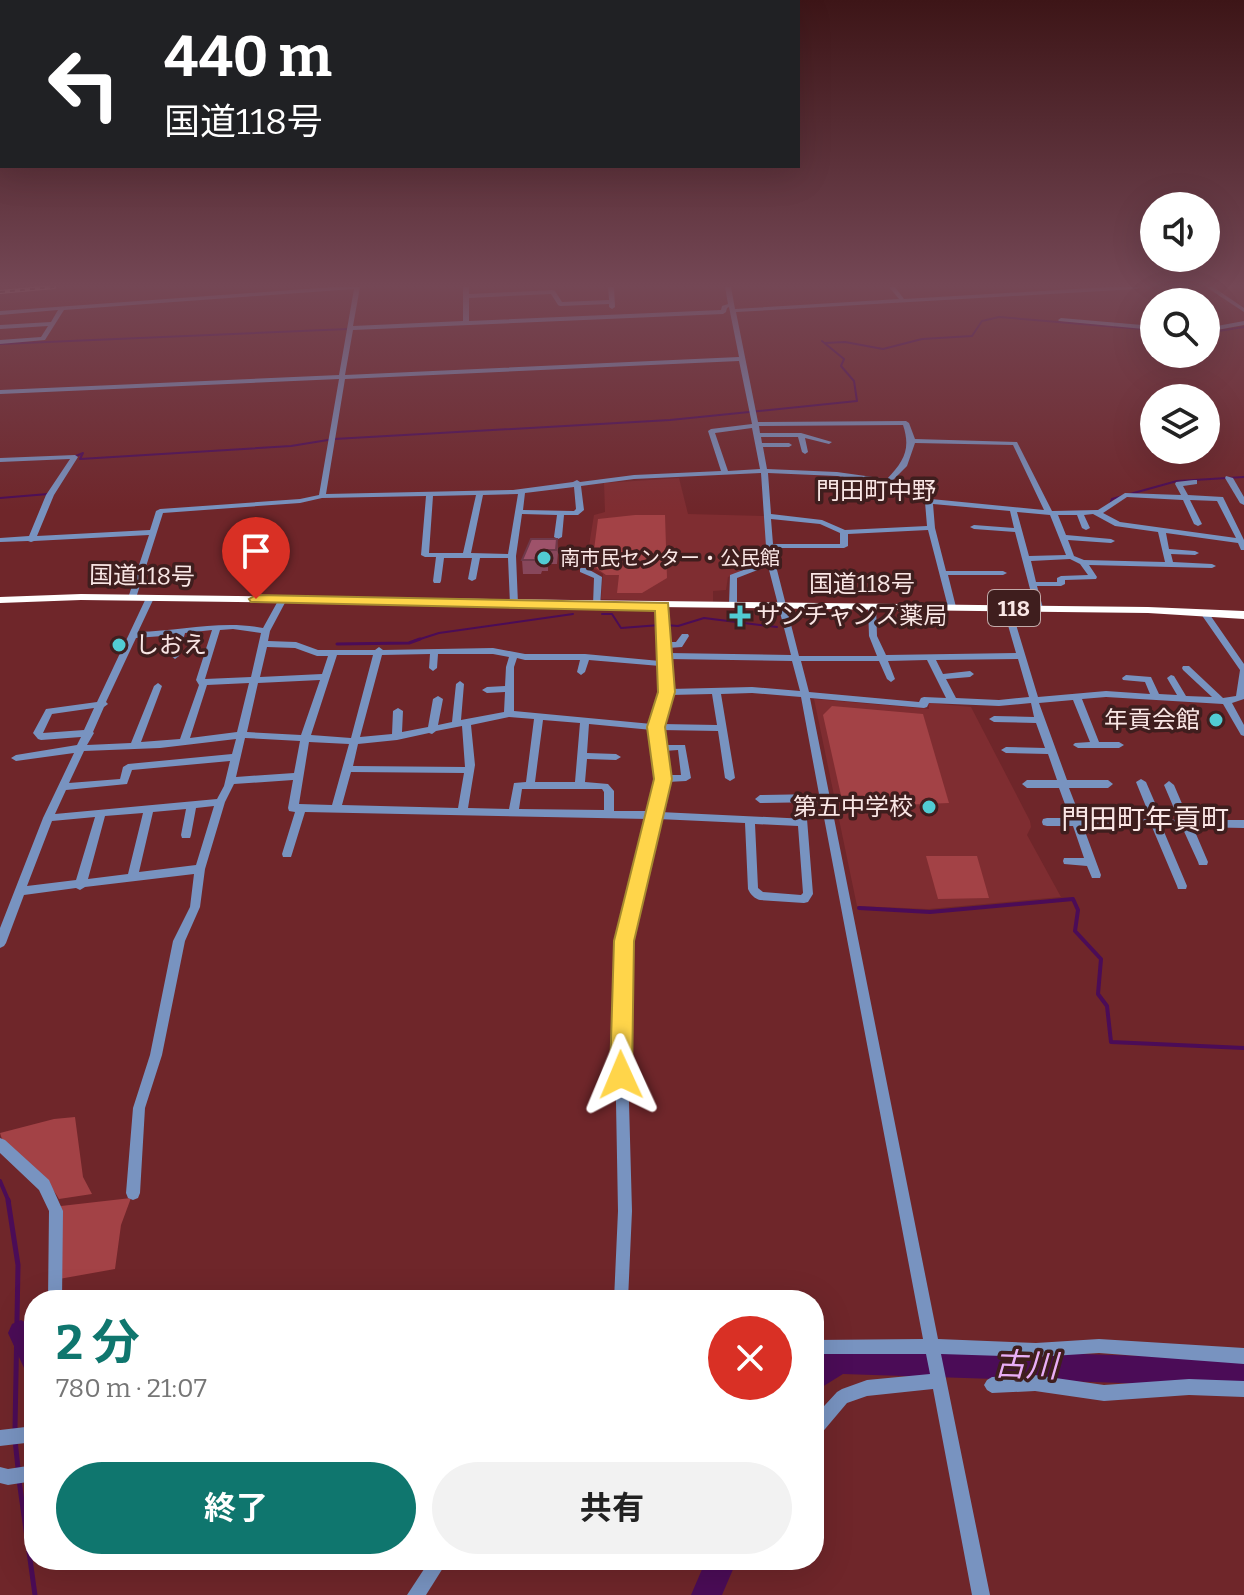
<!DOCTYPE html>
<html lang="ja">
<head>
<meta charset="utf-8">
<style>
	:root { --surface:#fff; --page:#f2f2f2; --text:#222; --muted:#767676; --accent:#0f766e }
	body { margin:0; font-family:Bitter,"Noto Sans JP",serif; background:var(--page); color:var(--text); height:100vh; display:flex; flex-direction:column; font-size:30px; white-space:nowrap }
	* { box-sizing:border-box; margin:0 }
	p { font-size:26px; color:var(--muted) }
	.icon { flex:none; width:44px; height:44px; fill:none; stroke:currentColor; stroke-width:2; stroke-linecap:round; stroke-linejoin:round }
	.map { position:relative; flex:1; overflow:hidden }
	.details { position:absolute; left:24px; top:1290px; width:800px; height:280px; display:flex; flex-direction:column; background:var(--surface); border-radius:32px; box-shadow:0 8px 32px #0002 }
	.details>* { flex:none }
	.top-card { position:absolute; left:0px; top:0px; width:800px; height:168px; box-shadow:0 8px 32px #0002; background:#202124; color:#fff; overflow:hidden }
	.tools { position:absolute; left:1140px; top:192px; display:grid; gap:16px }
	.tools a { display:grid; place-items:center; width:80px; height:80px; border-radius:50%; background:var(--surface); box-shadow:0 8px 32px #0002; font-size:40px }
	.pin { position:absolute; display:grid; place-items:center; width:68px; height:68px; color:#fff; margin:-82px -34px; border-radius:50% 50% 50% 0; rotate:-45deg; box-shadow:0 0 8px #0007 }
	.pin .icon { rotate:45deg }
	.me { position:absolute; width:88px; margin:-44px; rotate:359deg; stroke-linejoin:round; filter:drop-shadow(0 0 6px #0008) }
	.turn { display:flex; align-items:center; gap:28px; height:168px; padding:0 32px; font-size:36px }
	.turn .icon { width:104px; height:104px; stroke-width:2.5 }
	.turn b { display:block; font-size:56px; line-height:68px }
	.round { display:grid; place-items:center; flex:none; width:84px; height:84px; border-radius:42px; background:var(--page) }
	.head { display:flex; align-items:center; justify-content:space-between; height:136px; padding:0 32px }
	h1 { font-size:48px; font-weight:700; line-height:60px; color:var(--accent) }
	.primary-button { display:flex; gap:16px; margin-top:auto; padding:16px 32px }
	.primary-button a { flex:1; height:92px; border-radius:48px; background:var(--accent); color:#fff; font-size:32px; font-weight:700; line-height:92px; text-align:center }
	.primary-button a+a { background:var(--page); color:var(--text) }
	.map>svg:first-child { display:block }
</style>
</head>
<body>
<div class="map">
<svg width="1244" height="1595" viewBox="0 0 1244 1595">
	<rect width="100%" height="100%" fill="#6f262a"/>
	<g fill="#7f2d31">
		<path d="M679,478L688,514L765,516L768,562L728,577L726,590L713,591V602L601,599L603,574L586,564L594,515L605,512L604,483Z"/>
		<path d="M814,699L929,709V703L971,707L1030,821L1031,827L1027,835L1061,897L928,909L857,906Z"/>
	</g>
	<g fill="#a34246">
		<path d="M635,515H665L667,578L642,593H617L619,575H606L592,565L598,519Z"/>
		<path d="M832,706L923,714L949,803L854,807L842,800L823,715Z"/>
		<path d="M926,856H977L989,898L938,899Z"/>
		<path d="M75,1117L83,1177L92,1194L59,1199C47,1174 5,1156 0,1133L54,1119Z"/>
		<path d="M131,1198L121,1225L115,1269L59,1279L61,1206Z"/>
	</g>
	<g fill="none" stroke-linecap="round" stroke-linejoin="round">
		<g stroke="#4b0c57" stroke-width="2">
			<path d="M1206,333L1244,327"/>
			<path d="M825,343L845,342L883,349L922,339L972,336L982,321L999,317L1142,329"/>
			<path d="M0,344L348,329"/>
			<path d="M76,456L83,453L80,459L291,446L334,439L670,420L857,401L854,381L841,366L844,359L822,341"/>
			<path d="M0,498L48,494"/>
			<path d="M1110,504L1112,499L1177,481L1244,477"/>
			<path d="M602,614H612L621,628L660,625"/>
			<path d="M665,625L678,626L704,618L777,627"/>
			<path d="M414,641L439,633L573,614"/>
		</g>
		<path stroke="#4b0c57" stroke-width="3" d="M337,644L409,643L420,639"/>
		<g stroke="#4b0c57" stroke-width="4">
			<path d="M859,908L930,912L1073,899L1078,910L1075,931L1101,959L1098,994L1107,1006L1111,1042L1244,1048"/>
			<path d="M0,1181L9,1202"/>
		</g>
		<g stroke="#4b0c57" stroke-width="5">
			<path d="M8,1200L18,1265L15,1429"/>
			<path d="M15,1440L18,1468"/>
			<path d="M19,1480L35,1595"/>
		</g>
		<g fill="#4b0c57" fill-rule="evenodd">
			<path d="M21,1320C40,1328 34,1353 34,1372L24,1368L8,1333L12,1324Z"/>
			<path d="M814,1346L1244,1359V1387L843,1374L814,1392Z"/>
			<path d="M706,1560H737L722,1595H691Z"/>
		</g>
		<g fill="#7893c0" fill-rule="evenodd">
			<path d="M333,287H360L353,326L463,321V287H469V294L553,290L555,291L562,302L609,300L608,287H614L615,307L612,309L609,307V304L560,306L558,305L551,294L469,298V321L721,310L722,306L728,304L725,287H731L735,309L899,299L889,287H895L904,299L1108,287H1140L1137,289L736,312L758,422L906,421L909,423L915,439L1017,442L1052,511L1098,510L1125,493L1181,495L1175,484L1176,482L1194,480H1197V484L1183,486L1188,495L1223,497L1244,540V550H1241L1238,543L1166,533L1169,549L1195,551L1199,553L1195,555L1171,554L1173,562L1212,564L1216,566L1212,568L1089,565L1097,577L1096,579L1065,580V584L1061,586H1037L1043,608L1039,610L1035,608L1015,532L974,529L970,527L974,525L1014,528L1010,511L933,504L935,528L946,571H1003L1007,573L1003,575H948L956,607L952,609L948,607L928,530L848,534V546L844,548H774L775,562L799,656H877L869,636L868,606L872,604L876,606L877,636L886,655L1016,653L1003,608L1007,606L1011,608L1038,697L1106,691L1150,694L1145,682L1123,680L1122,678L1126,675L1151,677L1159,694L1177,695L1167,678L1171,675L1174,676L1186,696L1212,697L1183,670L1182,668L1183,666H1189L1223,698L1236,696L1240,670L1201,614L1205,611L1208,612L1244,664V699L1232,703L1244,725V736L1241,735L1223,704L1106,697L1082,699L1099,742H1119L1124,745L1119,748H1078L1073,745L1075,743L1090,742L1073,700L1039,703L1067,780H1108L1113,784L1108,788H1069L1081,819H1151L1136,782L1141,779L1146,782L1162,819L1179,820L1164,785L1169,781L1174,785L1189,820H1244V828L1193,827L1208,862L1207,865H1199L1198,862L1182,827H1162L1187,886L1186,889H1178L1177,886L1152,827L1083,826L1101,875L1100,878H1092L1087,866L1064,864L1063,861L1064,858H1084L1073,826H1047L1043,825L1042,822L1043,819L1047,818H1070L1059,788H1027L1022,784L1027,780H1057L1048,754L1006,753L1001,750L1006,747L1045,748L1036,723L994,722L989,719L994,716L1034,717L1031,703L999,706L929,703L927,707L924,708L810,698L938,1339L1036,1343L1099,1339L1244,1348V1364L1099,1353L1036,1357L941,1354L990,1595H972L933,1389L867,1396L847,1403L820,1435L814,1437V1417L837,1392L842,1389L867,1380L930,1374L926,1354H814V1340L923,1339L821,802L760,803L755,799L760,795L819,794L801,697L752,693L721,694L735,778L730,781L725,778L718,731L661,730L663,745H685L691,778L686,781L667,782L660,812L807,819L813,894L808,902L804,903L760,900C755,899 750,894 748,889L745,823L658,819L630,941L626,994L632,1211L628,1300H614L618,1211L614,994L618,941L648,819L305,812L292,854L291,857H283L282,854L295,812L289,811L288,808L293,780L234,784L225,802L205,869L200,907L185,941L162,1055L145,1108L140,1193L138,1198L133,1200L128,1198L126,1193L133,1108L150,1055L173,941L190,907L194,874L85,887L80,890L76,888L24,895L6,943L4,946L0,948V928L43,818L74,753L16,761L11,758L16,755L77,745L81,737L41,740L38,739L33,733L46,709L97,702L147,596H153L154,598L138,632C181,631 221,620 263,628L279,599L283,597L287,599L270,631L268,641L296,642L318,650H375L379,647L383,650L493,648L525,654H585L660,661L658,606L662,604L666,606L668,642H676L682,634H688L689,636L682,647L668,648L669,653L791,655L768,566L737,578V605L733,607L729,605L730,575L767,561L761,473L634,479L581,486L584,510L578,515H564L562,537L558,539L554,537L557,515L522,514L516,556L518,604L514,606L510,604L508,558H480L476,579L472,581L468,579L472,558H444L441,581L440,583H434L433,581L436,557H425L421,555L426,496L322,498L300,503L163,513L136,598L132,600L128,598L149,535L34,541L31,542L28,541L0,542V538L29,536L46,495L70,459L0,462V458L75,455L78,457L54,495L37,536L150,530L156,511L160,509L300,499L319,495L339,379L0,394V390L339,375L354,289L64,310L45,340L0,344V340L41,337L48,326L0,329V325L51,322L58,310L0,315V311ZM729,307L739,357L345,375L353,330L723,314L726,312L727,308ZM739,361L752,424L711,429L708,431L721,471L634,475L580,482L577,480L573,482L513,490L326,494L345,379ZM903,425C911,449 904,461 887,479L837,472L767,469L763,447H789L792,445L789,443H762L761,437H798L802,452L805,454L808,452L805,438L829,444L832,442L801,433H760L759,426ZM752,428L760,469L728,471L715,433ZM915,443L1013,445L1044,510L931,499L893,480L907,466ZM768,473L837,476L887,483L925,502L927,526L845,530L822,520L771,514ZM574,487L576,509L574,511L523,510L525,493ZM518,494L508,554L471,553L483,495ZM476,495L463,553H429L433,496ZM1127,497L1183,500L1194,524L1198,526L1202,524L1190,500L1217,501L1236,538L1120,522L1103,513ZM1017,512L1050,515L1066,555L1029,556ZM1093,514L1115,526L1158,532L1165,562L1084,560L1074,556L1068,540L1111,543L1115,541L1111,539L1066,535L1058,515H1077L1082,528L1086,530L1090,528L1084,515ZM771,519L820,524L840,533V544H773ZM1070,559L1080,564L1088,575L1061,576L1057,578V582H1036L1031,561ZM233,629L261,633L251,677L205,679L220,630ZM212,630L196,680L199,685L180,739L141,742L162,686L158,683L154,686L131,743L87,745L94,733L93,732L104,707L108,704L106,702L136,638L176,635L171,656L175,659L179,656L185,633ZM267,647L295,648L317,656H328L322,674L260,677ZM430,654L429,668L433,671L437,668L438,654H493L509,657L506,667L505,686L487,687L482,690L487,693L505,692L504,712L461,720L464,684L460,681L456,684L452,722L438,725L443,699L438,696L433,699L428,727L402,732L403,711L398,708L393,711L392,734L360,737L382,655ZM337,655H373L351,738L311,735ZM517,658L525,660H580L577,672L581,675L585,672L589,660L660,666L661,692L652,724L514,711V667ZM669,659L792,661L800,691L752,687L670,689ZM1018,659L1029,697L999,700L956,698L946,679L970,677L974,674L970,671L943,674L936,660ZM927,660L946,698L924,697L921,698L919,702L809,692L801,661H879L887,679L891,682L895,679L888,661ZM320,680L301,735L247,732L258,683ZM249,683L237,732L190,738L207,685ZM712,694L717,725L662,724L670,695ZM94,708L84,730L43,733L52,714ZM509,717L534,719L526,782L514,783L509,809L468,808L475,765L471,725ZM543,720L580,723L575,782H535ZM589,724L652,730L658,778L650,811H614V791L608,784L585,782L587,759L616,760L621,757L616,754L587,753ZM462,726L465,767L353,766L358,744L397,740L429,733L432,734L436,731ZM245,738L300,741L294,773L236,777ZM236,739L232,754L128,764L123,767L120,779L69,783L84,751L160,748ZM309,742L349,744L332,805L299,804ZM678,750L681,775H667L664,751ZM230,761L224,786L217,799L55,814L66,790L127,784L132,770ZM351,772L464,773L458,808L342,805ZM522,789H602L604,792V810L519,809ZM214,806L196,865L139,872L153,812L186,809L181,835L182,838H190L191,835L196,808ZM143,813L128,874L88,879L105,816ZM95,817L76,880L27,886L52,821ZM755,824L798,826L803,893L801,895L763,892L758,888Z"/>
			<path d="M1206,287H1213L1244,308V312Z"/>
			<path d="M1061,318L1154,326V330L1059,321L1058,320Z"/>
			<path d="M1244,321V325L1206,332V328Z"/>
			<path d="M1226,476L1233,478L1244,497V505L1240,503L1225,478Z"/>
			<path d="M580,568H586L602,577L600,607H597L593,605L594,578L580,572Z"/>
			<path d="M0,1138L5,1140L49,1180L63,1211L62,1300H48L49,1211L39,1190L0,1153Z"/>
			<path d="M1035,1375L1104,1385L1189,1379L1244,1381V1397L1189,1395L1104,1401L1035,1391L992,1393L987,1390L984,1385L987,1380L992,1377Z"/>
			<path d="M34,1426V1442L0,1446V1430Z"/>
			<path d="M34,1465V1481L8,1485L0,1483V1467L8,1469Z"/>
			<path d="M430,1560H448L426,1595H407Z"/>
		</g>
		<path fill="#fff" fill-rule="evenodd" d="M81,594L1148,607L1244,611V619L1148,613L81,600L0,603V597Z"/>
		<defs>
			<path id="rail" d="M0,292L54,287"/>
		</defs>
		<use href="#rail" stroke="#ebd2d2" stroke-width="4"/>
		<use href="#rail" stroke="#3f1e1e" stroke-width="2" stroke-dasharray="5" stroke-linecap="butt"/>
	</g>
	<path fill="#88475b" d="M557,539L558,553L557,564H548V571H542L541,574H523L522,560Z"/>
	<path fill="#9e526a" stroke="#6f394a" stroke-width="2" d="M531,539H557L556,550H548L547,557H541L540,560H522Z"/>
	<linearGradient id="sky" x2="0" y2="1"><stop stop-color="#3d1517"/><stop offset="0.56" stop-color="#744755"/><stop offset="1" stop-color="#744755" stop-opacity="0"/></linearGradient>
	<rect width="1244" height="510" fill="url(#sky)"/>
	<path fill="#ffd54a" stroke="#a68a30" stroke-width="2" d="M256,595L668,603L675,692L665,727L672,779L634,941L632,1075L629,1082L621,1085L613,1082L610,1075L614,941L654,779L647,727L658,692L655,611L251,602L249,599Z"/>
	<g fill="#51ccd3" stroke="#3f1e1e" stroke-width="3">
		<circle cx="544" cy="558" r="8"/>
		<path d="M736 604h8v8h8v8h-8v8h-8v-8h-8v-8h8z"/>
		<circle cx="119" cy="645" r="8"/>
		<circle cx="1216" cy="720" r="8"/>
		<circle cx="929" cy="807" r="8"/>
	</g>
	<g text-anchor="middle" stroke-width="7" stroke-linejoin="round" paint-order="stroke">
		<g font-size="20" fill="#f9e6e5" stroke="#3f1e1e" text-anchor="start">
			<text x="560" y="565">南市民センター・公民館</text>
		</g>
		<rect fill="#3f1e1e" stroke="#c1aaa9" stroke-width="2" x="988" y="590" width="52" height="36" rx="6"/>
		<g font-size="22" font-weight="bold" fill="#f9e6e5">
			<text x="1014" y="616">118</text>
		</g>
		<g font-size="24" fill="#f9e6e5" stroke="#3f1e1e">
			<text x="876" y="499">門田町中野</text>
		</g>
		<g font-size="24" fill="#f9e6e5" stroke="#3f1e1e">
			<text transform="translate(142 576) rotate(1)" y="8">国道118号</text>
			<text x="862" y="592">国道118号</text>
		</g>
		<g font-size="24" fill="#f9e6e5" stroke="#3f1e1e" text-anchor="start">
			<text x="756" y="624">サンチャンス薬局</text>
			<text x="135" y="653">しおえ</text>
			<text x="1200" y="728" text-anchor="end">年貢会館</text>
			<text x="913" y="815" text-anchor="end">第五中学校</text>
		</g>
		<g font-size="28" fill="#f9e6e5" stroke="#3f1e1e">
			<text x="1145" y="829">門田町年貢町</text>
		</g>
		<g font-size="32" font-style="italic" fill="#e9aef6" stroke="#3f1e1e">
			<text transform="translate(1026 1365) rotate(2)" y="11">古川</text>
		</g>
	</g>
</svg>
<div class="tools">
<a><svg class="icon" aria-label="sound" viewBox="0 0 24 24"><path d="M4 9h4l5-4v14l-5-4H4zM17 9q2 3 0 6"/></svg></a>
<a><svg class="icon" aria-label="search" viewBox="0 0 24 24"><circle cx="10" cy="10" r="6"/><path d="M15 15l6 6"/></svg></a>
<a><svg class="icon" aria-label="layers" viewBox="0 0 24 24"><path d="M12 4l9 5-9 5-9-5zM3 14l9 5 9-5"/></svg></a>
</div>
<div class="pin" style="left:256px;top:599px;background:#d93025"><svg class="icon" aria-label="arrive" viewBox="0 0 24 24"><path d="M6 21V4h12l-3 4 3 4H6"/></svg></div>
<svg class="me" style="left:621px;top:1075px" viewBox="-20 -20 40 40"><path d="M0-17L14 15 0 8-14 15z" fill="#ffd54a" stroke="#fff" stroke-width="4"/></svg>
<div class="top-card">
<div class="turn"><svg class="icon" aria-label="left" viewBox="0 0 24 24"><path d="M17 20v-9H6M10 6l-5 5 5 5"/></svg><div><b>440 m</b>国道118号</div></div>
</div>
<section class="details">
<div class="head"><div><h1>2 分</h1><p>780 m · 21:07</p></div><a class="round" style="background:#d93025;color:#fff"><svg class="icon" aria-label="close" viewBox="0 0 24 24"><path d="M6 6l12 12M18 6L6 18"/></svg></a></div>
<div class="primary-button"><a>終了</a><a>共有</a></div>
</section>
</div>
</body>
</html>
